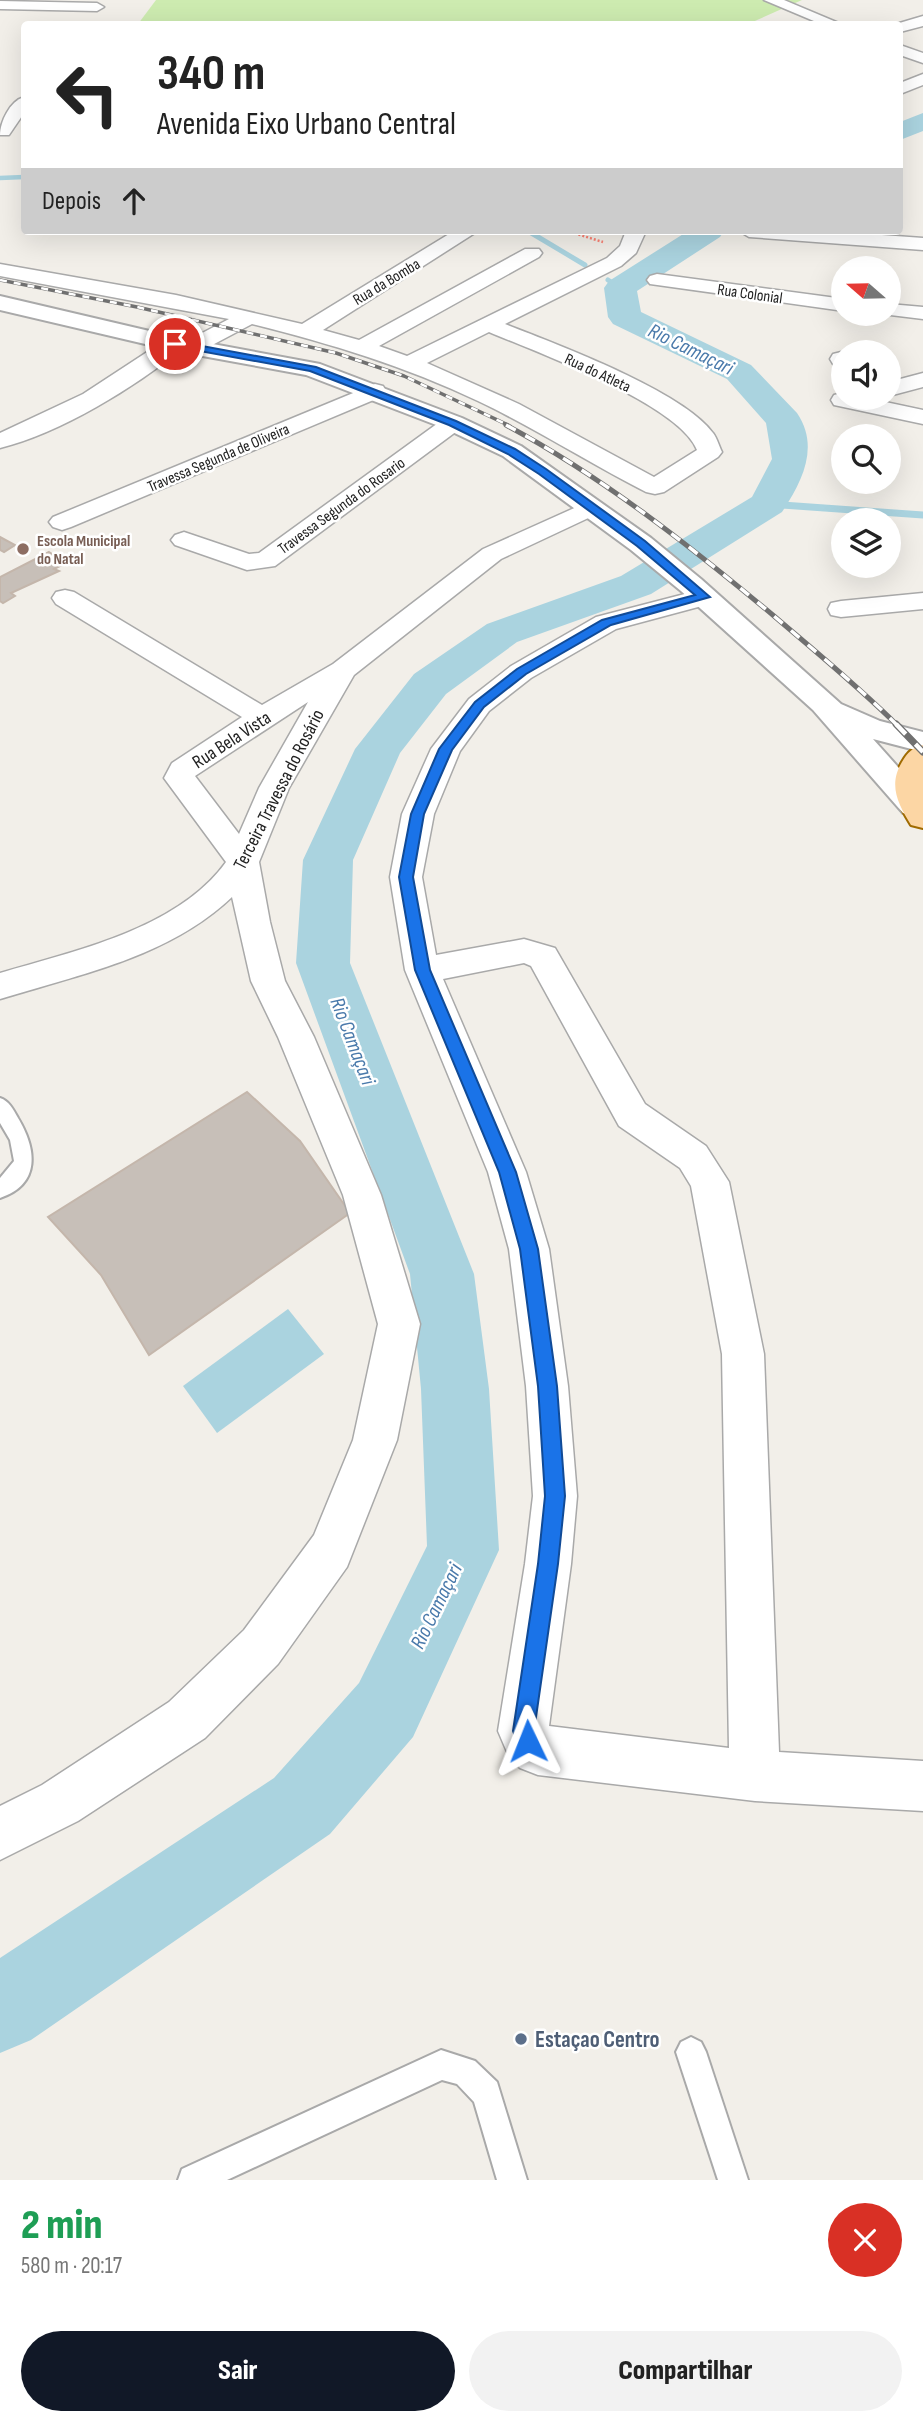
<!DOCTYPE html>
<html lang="pt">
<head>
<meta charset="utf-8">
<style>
	:root { --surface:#fff; --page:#f2f2f2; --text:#222; --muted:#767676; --accent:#111827 }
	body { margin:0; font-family:"Sofia Sans Condensed",sans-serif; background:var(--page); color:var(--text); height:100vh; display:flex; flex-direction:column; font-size:26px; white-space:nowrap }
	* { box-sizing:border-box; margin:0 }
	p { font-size:23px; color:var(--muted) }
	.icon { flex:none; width:38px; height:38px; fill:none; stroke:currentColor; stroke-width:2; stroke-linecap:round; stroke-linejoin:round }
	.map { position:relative; height:2180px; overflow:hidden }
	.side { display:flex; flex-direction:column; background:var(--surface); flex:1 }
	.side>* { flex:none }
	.top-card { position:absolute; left:21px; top:21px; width:882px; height:214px; border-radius:7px; box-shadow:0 7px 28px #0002; background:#fff; color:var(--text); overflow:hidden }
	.needle { width:46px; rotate:290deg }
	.fabs { position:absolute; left:831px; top:256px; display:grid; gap:14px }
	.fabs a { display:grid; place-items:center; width:70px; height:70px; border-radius:50%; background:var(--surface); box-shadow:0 7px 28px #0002; font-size:35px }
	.pin { position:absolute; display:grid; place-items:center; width:60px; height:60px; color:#fff; margin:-30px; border:4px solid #fff; border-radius:50%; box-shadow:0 2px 7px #0007 }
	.me { position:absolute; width:77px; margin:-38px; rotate:358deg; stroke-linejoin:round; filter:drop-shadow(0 0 5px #0008) }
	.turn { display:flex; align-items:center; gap:24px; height:147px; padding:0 21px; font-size:32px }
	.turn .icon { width:91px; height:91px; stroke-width:2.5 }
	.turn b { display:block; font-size:49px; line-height:60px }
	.then { display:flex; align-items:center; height:66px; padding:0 21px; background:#0003; gap:14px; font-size:26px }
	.round { display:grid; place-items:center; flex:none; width:74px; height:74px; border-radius:37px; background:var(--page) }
	.head { display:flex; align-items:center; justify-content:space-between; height:119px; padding:0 21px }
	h1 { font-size:42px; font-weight:800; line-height:52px; color:#1e9e55 }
	.primary-button { display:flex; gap:14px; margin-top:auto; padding:14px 21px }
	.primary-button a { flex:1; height:80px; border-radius:42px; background:var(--accent); color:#fff; font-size:28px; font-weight:800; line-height:80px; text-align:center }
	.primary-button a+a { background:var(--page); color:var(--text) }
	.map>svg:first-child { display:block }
</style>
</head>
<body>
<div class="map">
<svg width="923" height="2180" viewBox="0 0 923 2180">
	<rect width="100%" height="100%" fill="#f2efe9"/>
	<path fill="#cdebb0" d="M156,0H802L748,24H138Z"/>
	<path fill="#aad3df" d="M288,1309L324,1354L217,1433L183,1386Z"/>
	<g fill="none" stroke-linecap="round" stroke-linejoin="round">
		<path stroke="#aad3df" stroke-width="4.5" d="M0,178L24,177"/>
		<g stroke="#aad3df" stroke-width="5">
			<path d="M528,231L585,265"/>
			<path d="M608,280L620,288"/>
		</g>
		<path stroke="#aad3df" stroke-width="7" d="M768,504L923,515"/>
		<g fill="#aad3df" fill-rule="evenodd">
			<path d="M923,113V131L900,140V122Z"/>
			<path d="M688,231H724L720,237L637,291L641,312L751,365L797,413C820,447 802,482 782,512L651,594L517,642L446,694L400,753L353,860L350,963L474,1274L489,1389L499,1550L413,1737L330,1834L31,2040L0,2053V1958L274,1778L359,1683L427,1546L421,1389L410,1274L296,963L303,860L355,749L414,674L487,624L621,576L752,497L772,459L766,423L727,379L613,324L608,317L604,288L609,281Z"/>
		</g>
	</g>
	<g fill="#c7bfb8" stroke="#c4b6ab" stroke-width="2">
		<path d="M0,537L15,545L4,552L0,550Z"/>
		<path d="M49,552L66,563L54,569L59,571L11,593L15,596L3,603L0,601V577Z"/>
		<path d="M247,1092L300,1141L350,1213L149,1355L101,1275L48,1217Z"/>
	</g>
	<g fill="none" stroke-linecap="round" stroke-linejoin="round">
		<defs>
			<g id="service">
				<path d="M0,1098C9,1101 13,1109 18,1118C36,1148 42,1184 0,1198V1178L14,1161L10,1140L0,1123Z"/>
				<path d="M691,2037L701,2042L706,2052L748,2180H718L676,2052L681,2042Z"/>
				<path d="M441,2050L475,2061L497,2082L527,2180H497L474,2102L457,2084L442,2080L227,2180H178L182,2169Z"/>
			</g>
			<g id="minor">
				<path d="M764,0H784L841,24H821Z"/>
				<path d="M0,1L97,3L104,7L97,11L0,9Z"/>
				<path d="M923,16V26L900,32V24H896Z"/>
				<path d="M900,45L923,53V63L900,55Z"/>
				<path d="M923,74V85L900,94V83Z"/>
				<path d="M24,97V113L9,135H0C0,122 10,101 24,97Z"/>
				<path d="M454,231H478L323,330L359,340L525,249H539L542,253L539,257L379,346L407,356L607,258L620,246L626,231H646L636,253L621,266L505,324C556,344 683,391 713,433C717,438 719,446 722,452L718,457L664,492L655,494L646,492C589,463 535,428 478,401C405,366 328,343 252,324L201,351L193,352L183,348C135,387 61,433 0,448V433L83,394L167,339L175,338L185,342L229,319L0,276V264L176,295L302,324ZM489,332C536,352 679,404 697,450L654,477L519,404L427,363Z"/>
				<path d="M739,231H827L923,238V250L749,237Z"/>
				<path d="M657,274L844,299V311L650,284L647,280L650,276Z"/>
				<path d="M889,304L923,307V319L882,314L889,313Z"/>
				<path d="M841,352H844V366L833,364L830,359L833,354Z"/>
				<path d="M923,373V387L889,396V382Z"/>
				<path d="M375,384L383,386L386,391L383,396L71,527L62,530L53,527L49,522L53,517Z"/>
				<path d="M842,393L844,397H862L923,410V424L834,405L831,400L834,395Z"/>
				<path d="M453,416L461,418L465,423L461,428L275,566L247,570L175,545L171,540L175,535L184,532L249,554L259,553L445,418Z"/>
				<path d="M590,501L599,503L602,508L599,513L501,559L354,675L289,788L259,862L270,922L285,981L314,1037L381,1195L420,1324L397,1440L347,1567L278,1664L205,1738L78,1821L0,1860V1806L42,1785L169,1702L244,1630L314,1535L353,1440L378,1324L343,1195L278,1037L251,981L232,897C169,957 81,974 0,999V973C74,951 178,929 226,862L164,778L172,763L242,717L56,604L52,598L56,592L65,590L74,592L262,705L333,664L483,549ZM308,702L259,788L239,834L195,776Z"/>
				<path d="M704,589L713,591L717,597L713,603L616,629L531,678L489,711L460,751L434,814L422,877L436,955L524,939L555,948L645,1104L706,1146L729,1182L764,1354L779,1752L923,1761V1811L755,1801L538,1775L520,1768L510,1759L498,1731L525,1564L533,1496L526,1386L509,1249L488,1172L405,970L390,877L402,814L431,749L469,699L511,666L596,617ZM524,963L531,966L619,1126L680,1168L691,1186L722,1354L729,1748L549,1726L571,1564L577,1496L568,1386L549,1249L526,1172L443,979Z"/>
				<path d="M923,593V609L841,617L831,615L828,609L831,603L841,601Z"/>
			</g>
			<path id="tertiary" d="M0,296L175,337L320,364L462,418L521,446L651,538L701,579L841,704L880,721L923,732V752L873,739L923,795V813L914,816L903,813L813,710L681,591L631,550L503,456L444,428L306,375L175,351L0,310Z"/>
			<path id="primary" d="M923,745V828L911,825C898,804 888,785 902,762C908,752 912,748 923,745Z"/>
		</defs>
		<use href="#service" stroke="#a9a9a9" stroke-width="4"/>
		<use href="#minor" stroke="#a9a9a9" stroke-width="3"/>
		<use href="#tertiary" stroke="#a9a9a9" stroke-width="4"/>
		<use href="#primary" stroke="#a06b00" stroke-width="4"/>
		<path stroke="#fa8072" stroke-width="2.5" stroke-dasharray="2 2" stroke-linecap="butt" d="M567,231L603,242"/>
		<use href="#service" fill="#fff" fill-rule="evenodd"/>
		<use href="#minor" fill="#fff" fill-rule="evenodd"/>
		<use href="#tertiary" fill="#fff" fill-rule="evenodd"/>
		<use href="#primary" fill="#fcd6a4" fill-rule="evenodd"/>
		<defs>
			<path id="rail-far2" d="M0,280L137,307L336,353L404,376L510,426"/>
			<path id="rail-far1" d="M506,425C603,477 690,546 774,616C816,652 859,687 898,726"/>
			<path id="rail" d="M896,724L923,752"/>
		</defs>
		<use href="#rail-far2" stroke="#707070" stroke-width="3.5"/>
		<use href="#rail-far1" stroke="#707070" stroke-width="5"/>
		<use href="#rail" stroke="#707070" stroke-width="7"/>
		<use href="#rail-far2" stroke="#fff" stroke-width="2.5" stroke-dasharray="7" stroke-linecap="butt"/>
		<use href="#rail-far1" stroke="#fff" stroke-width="3.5" stroke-dasharray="11" stroke-linecap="butt"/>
		<use href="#rail" stroke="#fff" stroke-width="4.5" stroke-dasharray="14" stroke-linecap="butt"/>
	</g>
	<path fill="#1a73e8" stroke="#114b97" stroke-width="2" d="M175,341L316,367L456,421L515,449L546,469L645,541L710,597L611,625L526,674L484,707L452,750L424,814L413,877L430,970L516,1172L538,1249L557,1386L565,1496L558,1564L534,1731L539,1741L535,1749L528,1752L520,1749L513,1731L538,1564L545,1496L538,1386L520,1249L499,1172L415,970L399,877L411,814L439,749L475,702L517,669L602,620L695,595L637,546L539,474L508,454L449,425L310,371L172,346V342Z"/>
	<circle fill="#8d6e63" stroke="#fff" stroke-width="2.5" cx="23" cy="549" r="7"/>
	<circle fill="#5c6f8a" stroke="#fff" stroke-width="2.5" cx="521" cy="2039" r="7"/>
	<g text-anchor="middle" stroke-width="5" stroke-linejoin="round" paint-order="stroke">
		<g font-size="16" fill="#222" stroke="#fff">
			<text transform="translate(386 281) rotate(-31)" y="6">Rua da Bomba</text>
			<text transform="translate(750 293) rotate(8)" y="6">Rua Colonial</text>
			<text transform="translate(598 372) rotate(25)" y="6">Rua do Atleta</text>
			<text transform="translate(218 457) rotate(-23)" y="6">Travessa Segunda de Oliveira</text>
			<text transform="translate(341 505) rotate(-36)" y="6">Travessa Segunda do Rosario</text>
		</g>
		<g font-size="16" font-weight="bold" fill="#785e54" stroke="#fff" text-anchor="start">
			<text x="37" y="546">Escola Municipal<tspan x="37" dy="18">do Natal</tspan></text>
		</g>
		<g font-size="19" fill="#222" stroke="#fff">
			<text transform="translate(231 739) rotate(-33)" y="7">Rua Bela Vista</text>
			<text transform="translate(278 789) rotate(-63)" y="7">Terceira Travessa do Rosário</text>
		</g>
		<g font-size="21" font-style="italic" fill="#4a7aab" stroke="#fff">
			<text transform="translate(691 349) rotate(26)" y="7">Rio Camaçari</text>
			<text transform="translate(353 1041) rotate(69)" y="7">Rio Camaçari</text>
			<text transform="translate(436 1606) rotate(-64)" y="7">Rio Camaçari</text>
		</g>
		<g font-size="23" font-weight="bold" fill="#4e5e75" stroke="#fff" text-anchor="start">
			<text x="535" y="2047">Estaçao Centro</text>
		</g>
	</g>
</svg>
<div class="fabs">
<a><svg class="needle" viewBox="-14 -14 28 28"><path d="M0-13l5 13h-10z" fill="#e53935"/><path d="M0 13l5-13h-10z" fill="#767676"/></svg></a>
<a><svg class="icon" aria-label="sound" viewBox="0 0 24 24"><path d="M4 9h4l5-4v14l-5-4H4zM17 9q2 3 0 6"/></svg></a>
<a><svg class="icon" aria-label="search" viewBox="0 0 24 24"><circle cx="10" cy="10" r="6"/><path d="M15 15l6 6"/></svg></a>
<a><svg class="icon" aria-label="layers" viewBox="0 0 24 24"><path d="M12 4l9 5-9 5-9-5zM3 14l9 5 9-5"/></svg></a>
</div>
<div class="pin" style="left:175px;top:344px;background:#d93025"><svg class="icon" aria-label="arrive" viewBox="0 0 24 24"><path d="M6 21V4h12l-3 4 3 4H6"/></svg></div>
<svg class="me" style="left:528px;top:1741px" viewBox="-20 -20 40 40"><path d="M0-17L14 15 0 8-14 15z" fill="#1a73e8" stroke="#fff" stroke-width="4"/></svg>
<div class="top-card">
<div class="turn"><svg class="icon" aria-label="left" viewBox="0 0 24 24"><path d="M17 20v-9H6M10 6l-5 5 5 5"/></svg><div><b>340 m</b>Avenida Eixo Urbano Central</div></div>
<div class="then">Depois<svg class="icon" aria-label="ahead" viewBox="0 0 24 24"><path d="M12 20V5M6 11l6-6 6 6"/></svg></div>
</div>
</div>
<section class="side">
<div class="head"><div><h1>2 min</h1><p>580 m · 20:17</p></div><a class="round" style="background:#d93025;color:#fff"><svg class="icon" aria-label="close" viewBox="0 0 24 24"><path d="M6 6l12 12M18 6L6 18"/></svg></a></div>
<div class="primary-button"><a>Sair</a><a>Compartilhar</a></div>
</section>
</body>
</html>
